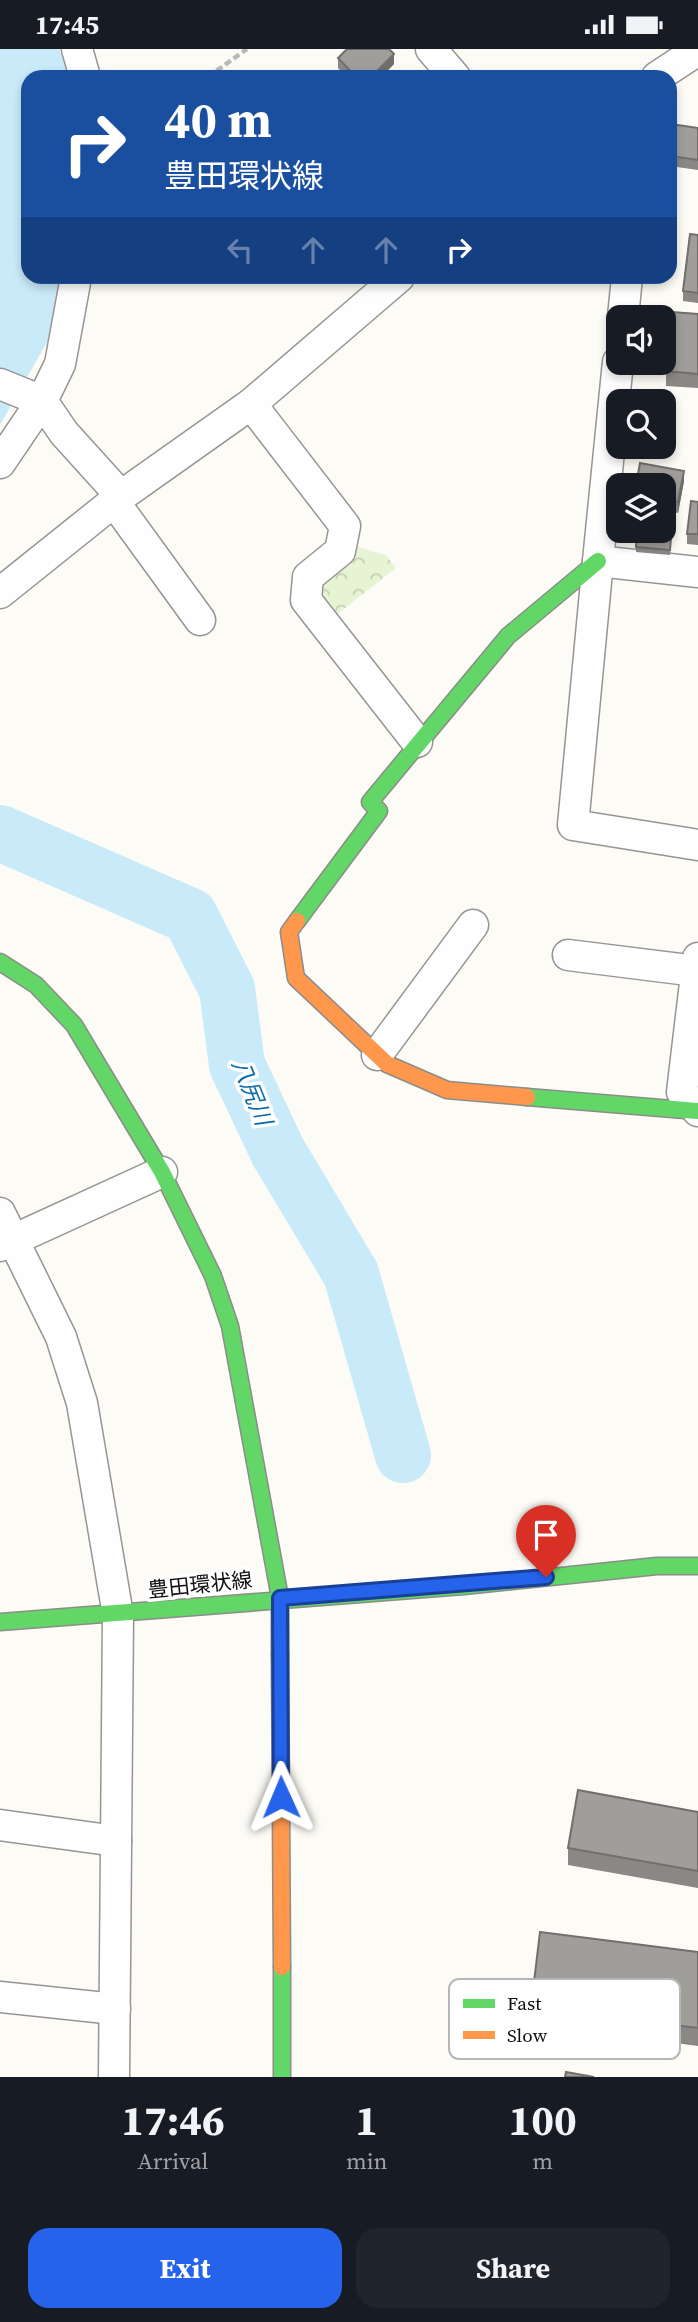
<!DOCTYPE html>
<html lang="en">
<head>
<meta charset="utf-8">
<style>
	:root { --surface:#171b24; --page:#20242c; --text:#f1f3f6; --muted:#9ea1a6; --accent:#2563eb }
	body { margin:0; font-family:"Source Serif 4","Noto Sans JP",serif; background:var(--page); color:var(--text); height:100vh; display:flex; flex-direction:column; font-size:26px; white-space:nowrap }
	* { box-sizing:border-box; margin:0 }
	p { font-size:23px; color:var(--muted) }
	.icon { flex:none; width:38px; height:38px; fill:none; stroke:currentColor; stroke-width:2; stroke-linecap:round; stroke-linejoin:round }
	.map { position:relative; height:2028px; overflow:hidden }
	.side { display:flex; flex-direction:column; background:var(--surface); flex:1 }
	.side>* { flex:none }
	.hud { position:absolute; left:21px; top:21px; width:656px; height:214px; border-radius:21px; box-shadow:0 4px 10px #0003; background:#1a4fa0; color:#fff; overflow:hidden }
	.tools { position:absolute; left:606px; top:256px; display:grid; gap:14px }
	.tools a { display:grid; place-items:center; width:70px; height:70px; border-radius:14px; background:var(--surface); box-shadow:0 4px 10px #0003; font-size:35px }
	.pin { position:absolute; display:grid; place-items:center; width:60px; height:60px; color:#fff; margin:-72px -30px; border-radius:50% 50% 50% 0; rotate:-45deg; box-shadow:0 0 7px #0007 }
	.pin .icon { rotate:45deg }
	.me { position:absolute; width:77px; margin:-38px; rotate:359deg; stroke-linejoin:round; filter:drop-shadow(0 0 5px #0008) }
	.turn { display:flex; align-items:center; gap:24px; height:147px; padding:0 28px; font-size:32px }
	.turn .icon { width:91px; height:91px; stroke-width:2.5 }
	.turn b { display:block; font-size:49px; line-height:60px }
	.lanes { display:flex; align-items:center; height:66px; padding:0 28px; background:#0003; justify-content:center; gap:35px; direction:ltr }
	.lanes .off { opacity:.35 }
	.eta { display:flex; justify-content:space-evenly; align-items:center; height:119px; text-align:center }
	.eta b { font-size:42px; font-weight:700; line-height:49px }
	.button { display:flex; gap:14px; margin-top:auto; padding:14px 28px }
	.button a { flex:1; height:80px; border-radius:21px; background:var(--accent); color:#fff; font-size:28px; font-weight:700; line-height:80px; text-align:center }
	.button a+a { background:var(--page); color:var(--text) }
	.status { display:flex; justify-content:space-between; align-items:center; height:49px; padding:0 35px; background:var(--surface); direction:ltr }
	.status svg { height:19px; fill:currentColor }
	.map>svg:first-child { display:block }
</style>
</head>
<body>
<div class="status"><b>17:45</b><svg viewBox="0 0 49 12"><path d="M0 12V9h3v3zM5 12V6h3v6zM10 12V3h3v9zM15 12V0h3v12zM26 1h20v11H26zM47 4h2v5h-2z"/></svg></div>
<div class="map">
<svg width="698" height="2028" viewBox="0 0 698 2028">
	<defs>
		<pattern id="park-crowns" width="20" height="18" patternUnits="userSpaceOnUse" patternTransform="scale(1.75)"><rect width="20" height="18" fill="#e7f4d3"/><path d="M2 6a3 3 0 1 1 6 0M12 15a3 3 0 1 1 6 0" fill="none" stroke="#c5d0b4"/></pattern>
	</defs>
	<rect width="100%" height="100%" fill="#fcfbf5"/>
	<path fill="url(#park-crowns)" d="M357,498L386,506L396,519L336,566L323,548L324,535L353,513Z"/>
	<path fill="#c8eaf9" d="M0,0H59L70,28H28V228H65L47,293L0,376Z"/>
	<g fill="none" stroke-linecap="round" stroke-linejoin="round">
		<path stroke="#c8eaf9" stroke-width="56" d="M0,784L190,867L227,940L237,1016L278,1103L351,1225L403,1406"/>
		<defs>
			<g id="street">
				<path d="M77,0L85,28"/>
				<path d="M431,0L455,28"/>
				<path d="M657,28L698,1"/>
				<path d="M623,268L627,228"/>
				<path d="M618,313L598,512L698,523"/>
				<path d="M0,335L42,352L64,384L121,447"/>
				<path d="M251,355L345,477L340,502L308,528L306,551L417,693"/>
				<path d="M0,414L42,352L60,315L76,228"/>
				<path d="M115,454L200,571"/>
				<path d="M598,512L573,776L698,796"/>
				<path d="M0,544L121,447L251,355L399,228"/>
				<path d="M568,906L696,922"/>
				<path d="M698,909L682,1043L698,1062"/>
				<path d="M377,1006L473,876"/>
				<path d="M0,1164L61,1288L82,1354L118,1566L114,2028"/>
				<path d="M0,1197L162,1123"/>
				<path d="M0,1776L116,1792"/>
				<path d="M0,1948L115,1960"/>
			</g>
			<g id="fast">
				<path d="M297,872L379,762L370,753L508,587L598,512"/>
				<path d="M0,913L36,936L74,976L162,1123L213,1227L230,1277L280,1549V1606"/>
				<path d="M527,1048L697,1062"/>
				<path d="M0,1573L464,1537L657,1517H698"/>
				<path d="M282,1918V2028"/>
			</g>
			<g id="slow">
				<path d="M297,872L289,883L296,929L387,1015L447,1041L527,1048"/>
				<path d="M280,1606L282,1918"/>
			</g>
		</defs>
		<use href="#street" stroke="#969593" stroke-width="33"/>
		<use href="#fast" stroke="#8c8c89" stroke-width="19"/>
		<use href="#slow" stroke="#8c8c89" stroke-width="19"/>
		<path stroke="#b9b9b8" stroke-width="4.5" stroke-dasharray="7 3.5" stroke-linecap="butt" d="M208,28L247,0"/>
		<use href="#street" stroke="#fffefe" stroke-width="30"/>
		<use href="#fast" stroke="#63d668" stroke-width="16"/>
		<use href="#slow" stroke="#ff974d" stroke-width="16"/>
	</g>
	<g fill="#8a8884">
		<path d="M338,9L394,15L381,28H346L338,19Z"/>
		<path d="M698,79V121L670,117V80Z"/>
		<path d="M698,186V254L683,252V242Z"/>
		<path d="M698,265V339L666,337V322Z"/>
		<path d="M684,432L678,464L663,461V436Z"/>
		<path d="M698,453V496L687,495V485Z"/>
		<path d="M672,482L670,506L636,503V498Z"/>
		<path d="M698,1763V1839L568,1816V1799Z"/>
		<path d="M698,1903V1997L531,1975V1958Z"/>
	</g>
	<g fill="#706f6c">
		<path d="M394,5V15L381,28H371Z"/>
		<path d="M684,422V432L678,464V453Z"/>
	</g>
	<g fill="#a09e9a" stroke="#706f6c" stroke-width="2">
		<path d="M347,0H389L394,5L371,28H356L338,9Z"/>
		<path d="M671,75L698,79V111L670,107Z"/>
		<path d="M690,185L698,186V244L683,242Z"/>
		<path d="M672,263L698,265V325L666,322Z"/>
		<path d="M640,414L684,422L678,453L663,451V436H636Z"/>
		<path d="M691,452L698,453V485H687Z"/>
		<path d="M663,476L672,477L670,501L636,498L637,481H663Z"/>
		<path d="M578,1741L698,1763V1822L568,1799Z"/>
		<path d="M540,1883L698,1903V1979L531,1958Z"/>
		<path d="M566,2023L594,2028H565Z"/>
	</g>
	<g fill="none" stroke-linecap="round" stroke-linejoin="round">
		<defs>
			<path id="route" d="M281,1748L280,1549L546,1528"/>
		</defs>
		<use href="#route" stroke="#184099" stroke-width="18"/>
		<use href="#route" stroke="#2563eb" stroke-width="12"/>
	</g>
	<g text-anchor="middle" stroke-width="7" stroke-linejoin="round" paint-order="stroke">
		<g font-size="21" fill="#0f0f0f" stroke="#fff">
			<text transform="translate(200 1536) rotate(-6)" y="7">豊田環状線</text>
		</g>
		<g font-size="23" font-style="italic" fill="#0c6cad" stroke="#fff">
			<text transform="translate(252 1043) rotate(68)" y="8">八尻川</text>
		</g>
	</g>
	<rect x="449" y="1930" width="231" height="80" rx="10" fill="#fff" stroke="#b7b7b7" stroke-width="2"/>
	<rect x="463" y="1950" width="32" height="9" fill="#63d668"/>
	<rect x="463" y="1982" width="32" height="8" fill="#ff974d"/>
	<g font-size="19" fill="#0f0f0f">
		<text x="507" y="1961">Fast</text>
		<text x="507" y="1993">Slow</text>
	</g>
</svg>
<div class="tools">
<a><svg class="icon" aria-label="sound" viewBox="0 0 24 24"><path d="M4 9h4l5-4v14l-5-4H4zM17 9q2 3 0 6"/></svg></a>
<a><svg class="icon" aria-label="search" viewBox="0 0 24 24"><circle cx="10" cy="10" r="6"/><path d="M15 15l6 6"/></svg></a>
<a><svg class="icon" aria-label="layers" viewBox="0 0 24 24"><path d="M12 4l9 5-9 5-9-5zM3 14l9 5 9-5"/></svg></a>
</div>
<div class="pin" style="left:546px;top:1528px;background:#d93025"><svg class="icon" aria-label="arrive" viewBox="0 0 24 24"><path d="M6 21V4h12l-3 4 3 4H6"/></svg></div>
<svg class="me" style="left:281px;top:1748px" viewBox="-20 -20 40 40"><path d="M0-17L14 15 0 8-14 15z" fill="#2563eb" stroke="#fff" stroke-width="4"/></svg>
<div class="hud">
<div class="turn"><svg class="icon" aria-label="right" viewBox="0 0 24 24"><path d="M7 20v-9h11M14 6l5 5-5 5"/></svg><div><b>40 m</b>豊田環状線</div></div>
<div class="lanes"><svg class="icon off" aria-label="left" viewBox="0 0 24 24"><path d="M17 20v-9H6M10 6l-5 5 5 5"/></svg><svg class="icon off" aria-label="ahead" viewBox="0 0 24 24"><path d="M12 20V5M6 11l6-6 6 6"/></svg><svg class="icon off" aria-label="ahead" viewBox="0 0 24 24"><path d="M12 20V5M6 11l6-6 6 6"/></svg><svg class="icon" aria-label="right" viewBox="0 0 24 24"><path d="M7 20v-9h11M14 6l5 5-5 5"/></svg></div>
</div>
</div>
<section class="side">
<div class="eta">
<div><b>17:46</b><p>Arrival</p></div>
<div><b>1</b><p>min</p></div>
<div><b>100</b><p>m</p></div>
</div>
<div class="button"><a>Exit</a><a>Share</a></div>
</section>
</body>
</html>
